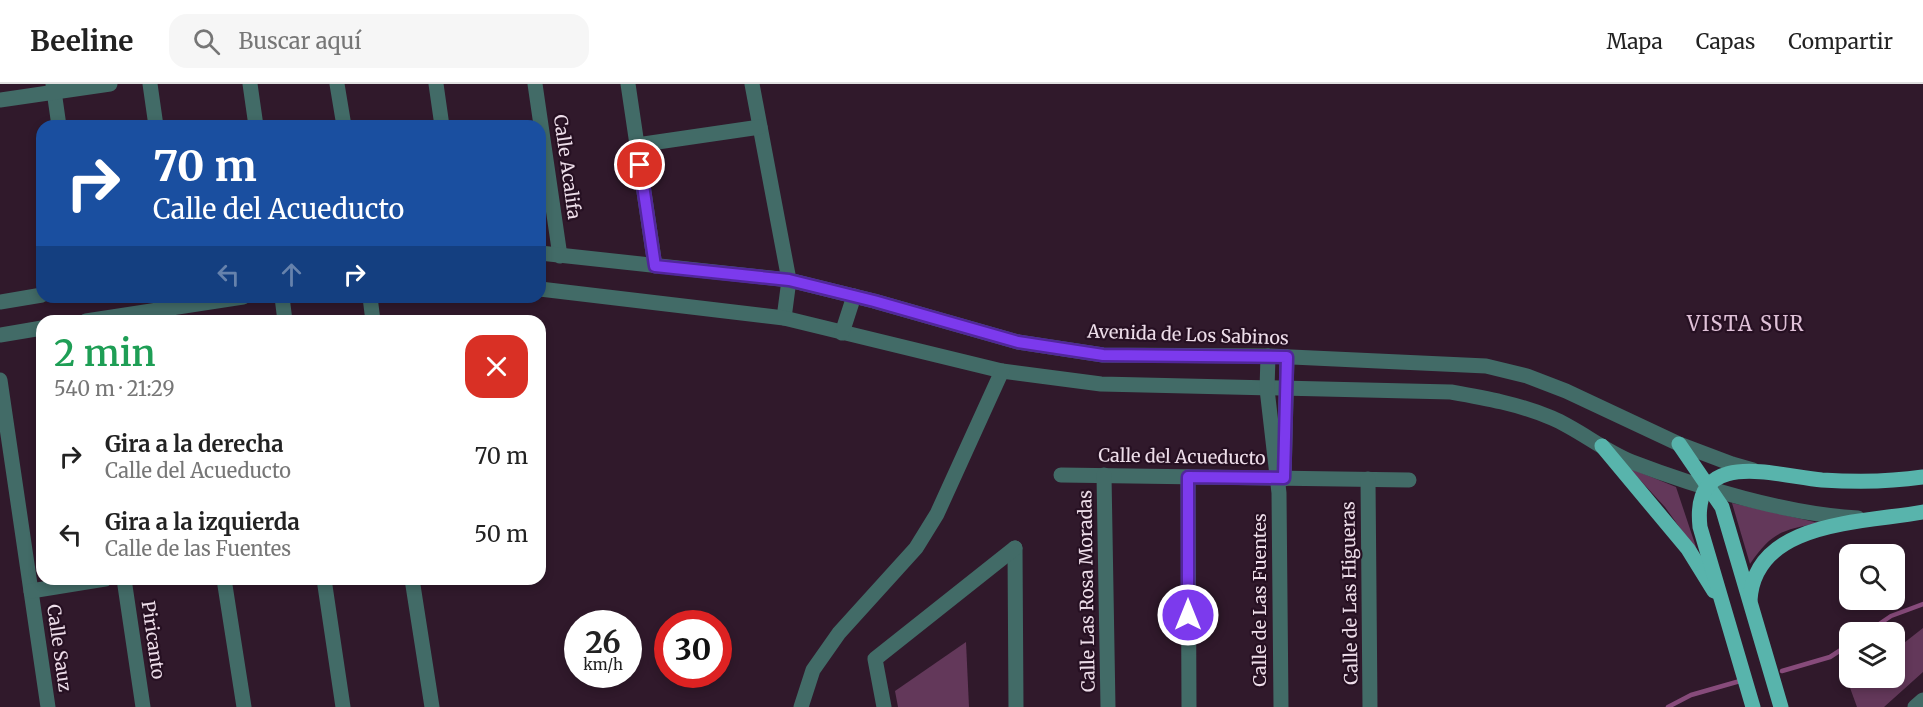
<!DOCTYPE html>
<html lang="es">
<head>
<meta charset="utf-8">
<style>
	:root { --surface:#fff; --page:#f6f6f6; --text:#222; --muted:#767676; --line:#e0e0e0 }
	body { margin:0; font-family:Merriweather,serif; background:var(--page); color:var(--text); height:100vh; display:flex; flex-direction:column; font-size:22px; white-space:nowrap }
	* { box-sizing:border-box; margin:0 }
	p { font-size:20px; color:var(--muted) }
	.icon { flex:none; width:33px; height:33px; fill:none; stroke:currentColor; stroke-width:2; stroke-linecap:round; stroke-linejoin:round }
	.map { position:relative; flex:1; overflow:hidden }
	.panel { position:absolute; left:36px; top:231px; width:510px; height:270px; display:flex; flex-direction:column; background:var(--surface); border-radius:18px; box-shadow:0 3px 9px #0003 }
	.panel>* { flex:none }
	.top-card { position:absolute; left:36px; top:36px; width:510px; height:183px; border-radius:18px; box-shadow:0 3px 9px #0003; background:#1a4fa0; color:#fff; overflow:hidden }
	.fabs { position:absolute; left:1839px; top:460px; display:grid; gap:12px }
	.fabs a { display:grid; place-items:center; width:66px; height:66px; border-radius:12px; background:var(--surface); box-shadow:0 3px 9px #0003; font-size:30px }
	.speed { position:absolute; left:564px; top:526px; display:flex; gap:12px; font-size:30px; font-weight:700; text-align:center }
	.speed>* { display:grid; place-content:center; width:78px; height:78px; border-radius:50%; background:var(--surface); box-shadow:0 3px 9px #0003; line-height:1 }
	.speed small { font-size:15px; font-weight:400 }
	.speed .limit { border:9px solid #d22; background:#fff; color:#111 }
	.pin { position:absolute; display:grid; place-items:center; width:51px; height:51px; color:#fff; margin:-26px; border:3px solid #fff; border-radius:50%; box-shadow:0 2px 6px #0007 }
	.me { position:absolute; width:66px; margin:-33px; rotate:0deg; stroke-linejoin:round; filter:drop-shadow(0 0 4px #0008) }
	.turn { display:flex; align-items:center; gap:21px; height:126px; padding:0 18px; font-size:27px }
	.turn .icon { width:78px; height:78px; stroke-width:2.5 }
	.turn b { display:block; font-size:42px; line-height:51px }
	.lanes { display:flex; align-items:center; height:57px; padding:0 18px; background:#0003; justify-content:center; gap:30px; direction:ltr }
	.lanes .off { opacity:.35 }
	.round { display:grid; place-items:center; flex:none; width:63px; height:63px; border-radius:18px; background:var(--page) }
	.overview { display:flex; align-items:center; justify-content:space-between; height:102px; padding:0 18px }
	h1 { font-size:36px; font-weight:600; line-height:45px; color:#1e9e55 }
	ul { padding:0; list-style:none }
	li { display:flex; align-items:center; gap:18px; height:78px; padding:0 18px }
	li div { flex:1 }
	li b { display:block; font-size:22px }
	li em { font-style:normal }
	header { display:flex; align-items:center; gap:36px; box-sizing:border-box; height:84px; padding:0 30px; background:var(--surface); border-bottom:2px solid var(--line) }
	header strong { font-size:28px }
	nav { display:flex; gap:33px; margin-inline-start:auto; font-size:21px }
	.search { width:420px; height:54px; background:var(--page); display:flex; align-items:center; gap:15px; box-sizing:border-box; padding:0 21px; border-radius:18px; color:var(--muted); font-size:22px }
	.map>svg:first-child { display:block }
</style>
</head>
<body>
<header>
<strong>Beeline</strong>
<div class="search"><svg class="icon" aria-label="search" viewBox="0 0 24 24"><circle cx="10" cy="10" r="6"/><path d="M15 15l6 6"/></svg>Buscar aquí</div>
<nav><a>Mapa</a><a>Capas</a><a>Compartir</a></nav>
</header>
<div class="map">
<svg width="1923" height="623" viewBox="0 0 1923 623">
	<rect width="100%" height="100%" fill="#30192b"/>
	<g fill="#63385a">
		<path d="M1629,384L1676,403L1698,469L1665,423Z"/>
		<path d="M1732,419L1819,439C1782,446 1772,448 1750,480Z"/>
		<path d="M1923,544V588L1884,623H1857L1849,601L1858,594H1894L1895,566Z"/>
		<path d="M966,558L969,623H898L895,607Z"/>
	</g>
	<g fill="none" stroke-linecap="round" stroke-linejoin="round">
		<g stroke="#874b7b" stroke-width="4.5">
			<path d="M1866,549L1891,532L1923,520"/>
			<path d="M1782,587L1830,573L1850,560"/>
			<path d="M1668,623L1691,611L1740,597"/>
		</g>
		<g stroke="#426b67" stroke-width="15">
			<path d="M53,0L59,42"/>
			<path d="M150,0L156,42"/>
			<path d="M250,0L256,42"/>
			<path d="M337,0L344,42"/>
			<path d="M436,0L442,42"/>
			<path d="M535,0L560,172"/>
			<path d="M628,0L655,182"/>
			<path d="M752,0L789,196L784,234"/>
			<path d="M0,16L110,0"/>
			<path d="M637,61L760,43"/>
			<path d="M540,169L789,196L874,217L1018,258L1103,271L1268,272L1486,282L1527,292L1566,307L1679,360L1732,380L1753,386"/>
			<path d="M540,205L784,234L1002,287L1101,300L1451,308C1485,314 1519,320 1552,334C1580,346 1604,367 1632,378C1697,403 1790,431 1858,434"/>
			<path d="M282,213L285,237"/>
			<path d="M370,213L373,237"/>
			<path d="M0,218L42,211"/>
			<path d="M86,237L243,213"/>
			<path d="M842,249L854,212"/>
			<path d="M0,251L42,244"/>
			<path d="M1268,272L1267,305L1279,409L1281,623"/>
			<path d="M0,296L48,623"/>
			<path d="M1061,391L1409,396"/>
			<path d="M1104,391L1108,623"/>
			<path d="M1188,393L1189,623"/>
			<path d="M1284,395L1287,273"/>
			<path d="M1368,395L1370,623"/>
			<path d="M1015,464L1016,623"/>
			<path d="M124,495L143,623"/>
			<path d="M224,495L244,623"/>
			<path d="M324,495L343,623"/>
			<path d="M412,495L432,623"/>
			<path d="M31,507L105,495"/>
			<path d="M801,623L813,586L839,549L916,464L937,430L1002,287"/>
			<path d="M884,623L875,575L1015,464"/>
			<path d="M1915,623L1923,616"/>
		</g>
		<g stroke="#58b4ac" stroke-width="15">
			<path d="M1679,360L1722,423L1781,623"/>
			<path d="M1602,362L1688,465L1714,507"/>
			<path d="M1750,516C1755,436 1864,439 1923,428"/>
			<path d="M1753,623L1700,443C1691,362 1776,392 1822,396C1855,398 1890,398 1923,393"/>
		</g>
	</g>
	<g fill="none" stroke-linecap="round" stroke-linejoin="round">
		<defs>
			<path id="route" d="M640,81L655,182L789,196L874,217L1018,258L1103,271L1287,273L1284,394L1188,393V531"/>
		</defs>
		<use href="#route" stroke="#51269a" stroke-width="15"/>
		<use href="#route" stroke="#7c3aed" stroke-width="10"/>
	</g>
	<g text-anchor="middle" stroke-width="4.5" stroke-linejoin="round" paint-order="stroke">
		<g font-size="18" fill="#eddde9" stroke="#261022">
			<text transform="translate(567 83) rotate(82)" y="6">Calle Acalifa</text>
			<text transform="translate(1188 251) rotate(2)" y="6">Avenida de Los Sabinos</text>
			<text transform="translate(1182 373) rotate(1)" y="6">Calle del Acueducto</text>
			<text transform="translate(1087 507) rotate(-91)" y="6">Calle Las Rosa Moradas</text>
			<text transform="translate(1350 509) rotate(-91)" y="6">Calle de Las Higueras</text>
			<text transform="translate(1260 516) rotate(-90)" y="6">Calle de Las Fuentes</text>
			<text transform="translate(153 556) rotate(82)" y="6">Piricanto</text>
			<text transform="translate(59 564) rotate(82)" y="6">Calle Sauz</text>
		</g>
		<g font-size="20" letter-spacing="1.5" fill="#e0c1d8" stroke="#261022">
			<text x="1746" y="247">VISTA SUR</text>
		</g>
	</g>
</svg>
<div class="fabs">
<a><svg class="icon" aria-label="search" viewBox="0 0 24 24"><circle cx="10" cy="10" r="6"/><path d="M15 15l6 6"/></svg></a>
<a><svg class="icon" aria-label="layers" viewBox="0 0 24 24"><path d="M12 4l9 5-9 5-9-5zM3 14l9 5 9-5"/></svg></a>
</div>
<div class="speed"><div>26<small>km/h</small></div><div class="limit">30</div></div>
<div class="pin" style="left:640px;top:81px;background:#d93025"><svg class="icon" aria-label="arrive" viewBox="0 0 24 24"><path d="M6 21V4h12l-3 4 3 4H6"/></svg></div>
<svg class="me" style="left:1188px;top:531px" viewBox="-20 -20 40 40"><circle r="17" fill="#7c3aed" stroke="#fff" stroke-width="3"/><path d="M0-11L8 9 0 5-8 9z" fill="#fff"/></svg>
<div class="top-card">
<div class="turn"><svg class="icon" aria-label="right" viewBox="0 0 24 24"><path d="M7 20v-9h11M14 6l5 5-5 5"/></svg><div><b>70 m</b>Calle del Acueducto</div></div>
<div class="lanes"><svg class="icon off" aria-label="left" viewBox="0 0 24 24"><path d="M17 20v-9H6M10 6l-5 5 5 5"/></svg><svg class="icon off" aria-label="ahead" viewBox="0 0 24 24"><path d="M12 20V5M6 11l6-6 6 6"/></svg><svg class="icon" aria-label="right" viewBox="0 0 24 24"><path d="M7 20v-9h11M14 6l5 5-5 5"/></svg></div>
</div>
<section class="panel">
<div class="overview"><div><h1>2 min</h1><p>540 m · 21:29</p></div><a class="round" style="background:#d93025;color:#fff"><svg class="icon" aria-label="close" viewBox="0 0 24 24"><path d="M6 6l12 12M18 6L6 18"/></svg></a></div>
<ul>
<li><svg class="icon" aria-label="right" viewBox="0 0 24 24"><path d="M7 20v-9h11M14 6l5 5-5 5"/></svg><div><b>Gira a la derecha</b><p>Calle del Acueducto</p></div><em>70 m</em></li>
<li><svg class="icon" aria-label="left" viewBox="0 0 24 24"><path d="M17 20v-9H6M10 6l-5 5 5 5"/></svg><div><b>Gira a la izquierda</b><p>Calle de las Fuentes</p></div><em>50 m</em></li>
</ul>
</section>
</div>
</body>
</html>
